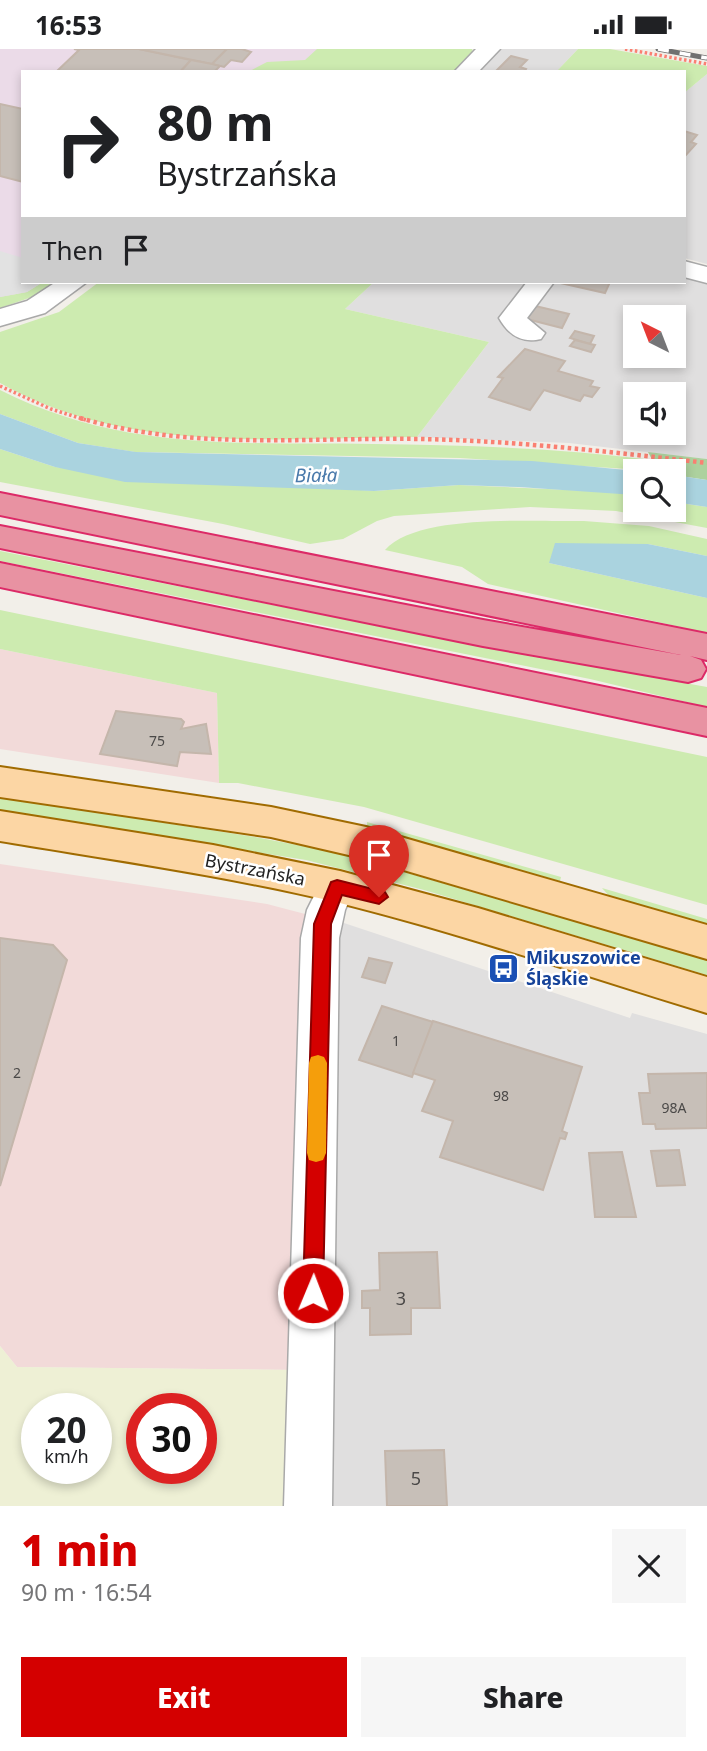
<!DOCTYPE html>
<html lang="en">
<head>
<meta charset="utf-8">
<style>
	:root { --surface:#fff; --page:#f6f6f6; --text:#202124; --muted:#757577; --accent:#d40000 }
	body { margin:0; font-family:"Noto Sans",sans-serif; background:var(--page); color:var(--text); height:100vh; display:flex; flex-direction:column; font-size:26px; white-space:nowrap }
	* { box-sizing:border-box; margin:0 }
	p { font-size:23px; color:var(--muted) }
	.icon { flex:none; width:38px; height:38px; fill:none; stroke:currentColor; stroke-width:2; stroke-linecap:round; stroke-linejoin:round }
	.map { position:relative; height:1457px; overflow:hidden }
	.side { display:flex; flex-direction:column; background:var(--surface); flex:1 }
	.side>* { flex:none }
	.guide { position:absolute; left:21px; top:21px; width:665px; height:214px; border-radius:0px; box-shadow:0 4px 10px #0003; background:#fff; color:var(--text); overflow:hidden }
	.needle { width:46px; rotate:318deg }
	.tools { position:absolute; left:623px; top:256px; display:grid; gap:14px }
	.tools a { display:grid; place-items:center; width:63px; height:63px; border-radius:0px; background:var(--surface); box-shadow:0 4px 10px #0003; font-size:35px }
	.speed { position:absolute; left:21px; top:1344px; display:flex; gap:14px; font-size:35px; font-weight:700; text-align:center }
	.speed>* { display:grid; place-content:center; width:91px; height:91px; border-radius:50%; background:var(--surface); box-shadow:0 4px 10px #0003; line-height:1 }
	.speed small { font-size:18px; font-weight:400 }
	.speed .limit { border:10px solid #d22; background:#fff; color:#111 }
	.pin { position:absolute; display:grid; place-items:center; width:60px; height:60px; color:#fff; margin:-72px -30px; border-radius:50% 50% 50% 0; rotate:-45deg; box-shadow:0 0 7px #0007 }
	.pin .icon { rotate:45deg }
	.me { position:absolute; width:77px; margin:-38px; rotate:1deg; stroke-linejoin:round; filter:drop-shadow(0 0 5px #0008) }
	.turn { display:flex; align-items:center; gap:24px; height:147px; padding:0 21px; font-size:32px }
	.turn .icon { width:91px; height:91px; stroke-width:2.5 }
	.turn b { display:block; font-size:49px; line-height:60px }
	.then { display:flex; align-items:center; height:66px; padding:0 21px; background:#0003; gap:14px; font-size:26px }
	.round { display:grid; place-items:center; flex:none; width:74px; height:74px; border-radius:0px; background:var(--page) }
	.summary { display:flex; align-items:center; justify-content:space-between; height:119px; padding:0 21px }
	h1 { font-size:42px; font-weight:800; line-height:52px; color:var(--accent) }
	.button { display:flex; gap:14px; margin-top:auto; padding:14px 21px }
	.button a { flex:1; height:80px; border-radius:0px; background:var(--accent); color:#fff; font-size:28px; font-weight:800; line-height:80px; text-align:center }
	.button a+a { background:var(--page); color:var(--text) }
	.status { display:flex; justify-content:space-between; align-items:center; height:49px; padding:0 35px; background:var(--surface); direction:ltr }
	.status svg { height:19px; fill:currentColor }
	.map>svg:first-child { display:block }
</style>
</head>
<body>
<div class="status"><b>16:53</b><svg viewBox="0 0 49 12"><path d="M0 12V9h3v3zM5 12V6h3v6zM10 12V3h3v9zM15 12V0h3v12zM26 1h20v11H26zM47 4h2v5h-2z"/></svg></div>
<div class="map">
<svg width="707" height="1457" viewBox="0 0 707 1457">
	<rect width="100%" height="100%" fill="#f2efe9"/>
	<g fill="#e0dfdf" fill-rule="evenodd">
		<path d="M498,0H578L556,23H475Z"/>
		<path d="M707,25V215L684,209V44Z"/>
		<path d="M684,227L707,233V410L569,394L417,388L489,293L345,260L374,233H684ZM635,268H674V306H635ZM635,345H674V383H635Z"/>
		<path d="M341,873L630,969L632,964L707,985V1457H320L329,897Z"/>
	</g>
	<g fill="#f2dad9">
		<path d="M0,600L217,644L219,734L0,700Z"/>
		<path d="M0,815L267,855L309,866L300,1321L17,1318L0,1297Z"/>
	</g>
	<path fill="#ebdbe8" d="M0,0H325L306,14L261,23H23V233H52L31,246L0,251Z"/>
	<path fill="#eef0d5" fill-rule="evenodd" d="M0,1297L17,1318L300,1321L299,1457H0ZM37,1360H96V1419H37ZM142,1360H201V1419H142Z"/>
	<g fill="#cdebb0">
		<path d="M317,0H472L473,4L454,23H248L267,13L305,11Z"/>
		<path d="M578,0H610L707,17V25L684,44V23H556Z"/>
		<path d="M43,233H56L32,248L0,259V248L27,243Z"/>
		<path d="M99,233H374L345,260L489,293L417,388C276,389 128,406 0,334V283L59,263Z"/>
		<path d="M0,341C123,403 239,393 373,395C466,396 560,399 653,411L658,422L460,409L135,403L78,394L0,365Z"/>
		<path d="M0,400L55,418L374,442L459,436L614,443L635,446V460H674V453L707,458V479L616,462L530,458L394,467L377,472L343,490L310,495L223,475L0,433Z"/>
		<path d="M584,472L649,477L707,490V507L648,495L549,514L707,549V584L488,535L462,518L385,501C418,464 535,473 584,472Z"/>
		<path d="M0,502L455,592L707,638V658L590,630L0,512Z"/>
		<path d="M0,561L707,708V856L364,758L238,734H219L217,644L0,600Z"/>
		<path d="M0,748L255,788L334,803L707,910V926L424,841L306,811L0,762Z"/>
		<path d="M367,773L561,828L560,832L367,778Z"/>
		<path d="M602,839L707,870V876L610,848Z"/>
	</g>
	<path fill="#add19e" d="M648,403L707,410V431L674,426V422H658Z"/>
	<path fill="#e2e2e2" d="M0,202L23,209V233H43L27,243L0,248Z"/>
	<g fill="#aad3df">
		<path d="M0,365L78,394L136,403L532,412L637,422L635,446L519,438L459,436L374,442L125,433L55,418L0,400Z"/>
		<path d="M674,426L707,431V458L674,453Z"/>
		<path d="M555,494L648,495L707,507V549L549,514Z"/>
	</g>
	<g fill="#c7bfb8" stroke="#c4b6ab" stroke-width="2">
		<path d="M74,0H139L191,11L180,23H56L79,1Z"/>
		<path d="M139,0H227L212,15Z"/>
		<path d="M227,0H242L251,3L242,13L231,11L224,18L212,15Z"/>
		<path d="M511,7L527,11L520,18L526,20L524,23H495Z"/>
		<path d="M191,11L212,15L220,17L214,23H180Z"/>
		<path d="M0,55L23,60V133L0,127Z"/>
		<path d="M684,82L697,86L691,93L696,95L685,107Z"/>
		<path d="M556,233H610L605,244Z"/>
		<path d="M531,256L569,265L562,279L523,269Z"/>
		<path d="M575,282L594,287L590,295L570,289Z"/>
		<path d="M575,291L590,295L595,296L591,303L570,297Z"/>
		<path d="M525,300L565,312L558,322L593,332L590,337L599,339L592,348L584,346L580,352L544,341L530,361L489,348L503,329L498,328Z"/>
		<path d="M116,662L181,670L184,673L181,680L206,675L211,705L180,703L177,717L100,705Z"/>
		<path d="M0,889L53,896L67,911L0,1137Z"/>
		<path d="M369,909L392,914L385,934L362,928Z"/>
		<path d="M382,957L433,973L412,1028L359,1011Z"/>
		<path d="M433,972L582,1018L562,1082L567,1084L565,1090L560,1089L543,1141L440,1108L453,1072L422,1062L435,1031L413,1024Z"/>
		<path d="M707,1024V1079L656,1080L655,1075H643L639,1044H650L648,1025Z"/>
		<path d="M679,1101L685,1136L657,1137L651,1102Z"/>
		<path d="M622,1103L636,1168H595L589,1104Z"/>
		<path d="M437,1203L440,1259H411V1285L370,1286V1259H362V1242L380,1241L379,1204Z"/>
		<path d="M444,1401L447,1457H387L385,1402Z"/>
	</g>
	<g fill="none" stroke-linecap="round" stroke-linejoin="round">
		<defs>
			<g id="minor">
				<path d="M476,0H500L478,23H454Z"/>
				<path d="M684,212L707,218V234L684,228Z"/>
				<path d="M56,233H87L45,264L0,277V260L27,252Z"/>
				<path d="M527,233H554L527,269L545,284L541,290C521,295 508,285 499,269Z"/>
				<path d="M337,823L350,827L355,838L345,861L339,889L332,1457H284L301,889L307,861L324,827Z"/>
			</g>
			<g id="major">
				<path d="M0,718L271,758L366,778L707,876V910L366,810L271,788L0,748Z"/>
				<path d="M0,762L213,796L340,822L478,859L707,928V964C585,927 464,885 340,854C228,827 114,811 0,792Z"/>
			</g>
			<g id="highway">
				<path d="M0,444L707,585V611L690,607L701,611L706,620L701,629L688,633L483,597L0,499V477L483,571L681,606L0,466Z"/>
				<path d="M0,514L707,659V687L0,538Z"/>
			</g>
		</defs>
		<use href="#minor" stroke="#a9a9a9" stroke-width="3"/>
		<use href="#major" stroke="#a06b00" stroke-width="4"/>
		<use href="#highway" stroke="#dc2a67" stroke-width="4"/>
		<g stroke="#fa8072" stroke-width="3.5" stroke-dasharray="2.5 2.5" stroke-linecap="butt">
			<path d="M625,0L707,15"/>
			<path d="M0,337L51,360L86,371"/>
		</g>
		<path stroke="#fa8072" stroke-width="4.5" stroke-dasharray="3.5 3.5" stroke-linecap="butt" d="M80,369C191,402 308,388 422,390C517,392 612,403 707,414"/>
		<use href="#minor" fill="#fff" fill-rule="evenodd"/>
		<use href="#major" fill="#fcd6a4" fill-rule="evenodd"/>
		<use href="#highway" fill="#e892a2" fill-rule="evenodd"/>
		<defs>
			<path id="rail" d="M658,0L707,9"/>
		</defs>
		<use href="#rail" stroke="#707070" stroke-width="5"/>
		<use href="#rail" stroke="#fff" stroke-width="3.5" stroke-dasharray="11" stroke-linecap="butt"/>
	</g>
	<path fill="#d40000" stroke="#8a0000" stroke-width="2" d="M337,831L385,843L388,848L379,855L342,846L331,875L323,1244L320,1250L313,1253L306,1250L303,1244L314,875L331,833Z"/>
	<path fill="#f59e0b" d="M318,1006L324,1008L327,1014L326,1104L323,1111L316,1113L309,1111L307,1104L309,1014L311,1008Z"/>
	<defs>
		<symbol id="bus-square" viewBox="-11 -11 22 22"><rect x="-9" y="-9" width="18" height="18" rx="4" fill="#1a4fb4" stroke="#fff"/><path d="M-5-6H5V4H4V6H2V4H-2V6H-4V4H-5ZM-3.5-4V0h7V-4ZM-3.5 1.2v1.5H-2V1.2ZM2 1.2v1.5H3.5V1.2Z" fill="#fff"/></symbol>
	</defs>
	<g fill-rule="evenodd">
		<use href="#bus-square" x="486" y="902" width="35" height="35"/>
	</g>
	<g text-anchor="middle" stroke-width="5" stroke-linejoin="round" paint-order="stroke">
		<g font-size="14" fill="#4b4948">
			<text x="157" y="697">75</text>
			<text x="396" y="997">1</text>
			<text x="17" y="1029">2</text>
			<text x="501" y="1052">98</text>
			<text x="674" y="1064">98A</text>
		</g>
		<g font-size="18" fill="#222" stroke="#fff">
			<text transform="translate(255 821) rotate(11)" y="6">Bystrzańska</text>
		</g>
		<g font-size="18" font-weight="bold" fill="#164399" stroke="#fff" text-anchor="start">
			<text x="526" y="915">Mikuszowice<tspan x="526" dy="21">Śląskie</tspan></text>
		</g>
		<g font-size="18" fill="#4b4948">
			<text x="401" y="1256">3</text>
			<text x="416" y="1436">5</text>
		</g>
		<g font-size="19" font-style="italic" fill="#4a7aab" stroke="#fff">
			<text transform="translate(316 426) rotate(-1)" y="7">Biała</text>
		</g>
	</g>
</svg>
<div class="tools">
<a><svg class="needle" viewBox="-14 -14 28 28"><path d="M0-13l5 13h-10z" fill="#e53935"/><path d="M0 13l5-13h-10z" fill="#757577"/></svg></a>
<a><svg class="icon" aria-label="sound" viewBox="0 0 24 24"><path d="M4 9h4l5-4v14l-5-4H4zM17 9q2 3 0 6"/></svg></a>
<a><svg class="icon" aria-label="search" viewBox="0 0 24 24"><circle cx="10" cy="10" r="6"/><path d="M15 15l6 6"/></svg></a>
</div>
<div class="speed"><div>20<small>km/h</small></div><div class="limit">30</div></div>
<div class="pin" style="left:379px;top:848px;background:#d93025"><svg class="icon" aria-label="arrive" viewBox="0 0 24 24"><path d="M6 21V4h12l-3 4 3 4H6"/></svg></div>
<svg class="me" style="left:313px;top:1244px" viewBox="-20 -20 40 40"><circle r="17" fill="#d40000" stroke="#fff" stroke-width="3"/><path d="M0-11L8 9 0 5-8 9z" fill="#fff"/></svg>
<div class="guide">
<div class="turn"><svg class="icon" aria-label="right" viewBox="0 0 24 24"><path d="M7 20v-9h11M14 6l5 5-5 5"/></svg><div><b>80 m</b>Bystrzańska</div></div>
<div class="then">Then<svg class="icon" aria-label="arrive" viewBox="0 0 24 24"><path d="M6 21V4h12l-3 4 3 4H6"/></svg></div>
</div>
</div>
<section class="side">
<div class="summary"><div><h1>1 min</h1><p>90 m · 16:54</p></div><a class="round"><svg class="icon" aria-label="close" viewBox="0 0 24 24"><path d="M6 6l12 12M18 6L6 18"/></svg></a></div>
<div class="button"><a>Exit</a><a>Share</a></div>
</section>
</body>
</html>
